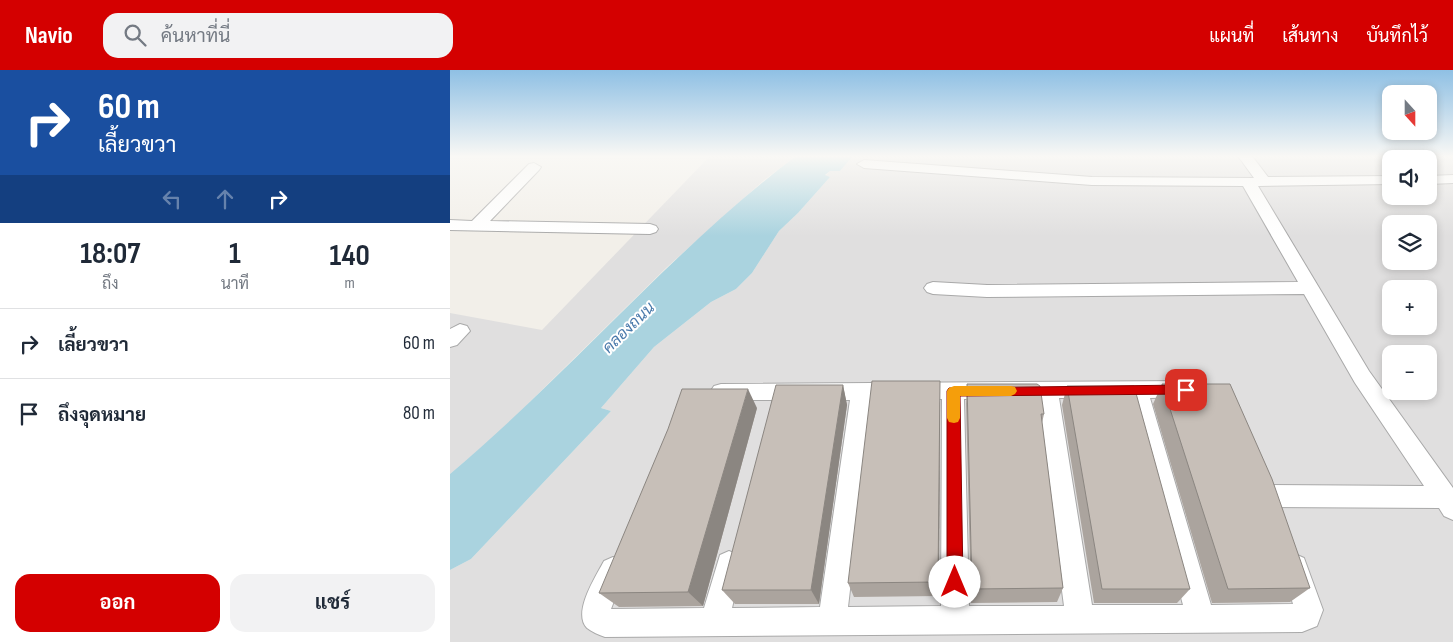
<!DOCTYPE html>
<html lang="th">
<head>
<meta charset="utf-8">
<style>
	:root { --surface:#fff; --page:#f2f2f3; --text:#1f2937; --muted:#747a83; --line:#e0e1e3; --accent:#d40000 }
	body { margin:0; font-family:"Sofia Sans Condensed",Sarabun,sans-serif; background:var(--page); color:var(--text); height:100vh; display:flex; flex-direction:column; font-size:19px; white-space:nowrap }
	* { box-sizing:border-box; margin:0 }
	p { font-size:16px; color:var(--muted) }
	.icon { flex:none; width:28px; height:28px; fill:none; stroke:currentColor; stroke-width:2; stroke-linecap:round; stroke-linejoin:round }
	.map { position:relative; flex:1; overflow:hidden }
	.side { display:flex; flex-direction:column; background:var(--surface); width:450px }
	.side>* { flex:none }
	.guide { background:#1a4fa0; color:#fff; overflow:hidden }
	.needle { width:32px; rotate:159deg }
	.controls { position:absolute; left:932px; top:15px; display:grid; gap:10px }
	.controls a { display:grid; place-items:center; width:55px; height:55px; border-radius:10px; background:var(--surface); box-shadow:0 2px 8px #0003; font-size:25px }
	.pin { position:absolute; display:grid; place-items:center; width:42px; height:42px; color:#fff; margin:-21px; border-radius:10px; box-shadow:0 2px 8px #0006 }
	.me { position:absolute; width:55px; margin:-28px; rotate:0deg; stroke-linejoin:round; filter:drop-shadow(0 0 4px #0008) }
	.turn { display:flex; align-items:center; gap:18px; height:105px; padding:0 15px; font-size:22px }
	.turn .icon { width:65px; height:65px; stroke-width:2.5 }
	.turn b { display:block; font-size:35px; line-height:42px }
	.lanes { display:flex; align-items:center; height:48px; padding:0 15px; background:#0003; justify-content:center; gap:25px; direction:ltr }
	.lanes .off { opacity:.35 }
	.eta { display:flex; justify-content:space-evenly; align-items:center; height:85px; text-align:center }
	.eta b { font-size:30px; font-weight:700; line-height:35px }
	.action { display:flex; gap:10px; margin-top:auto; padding:10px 15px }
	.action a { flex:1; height:58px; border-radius:15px; background:var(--accent); color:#fff; font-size:20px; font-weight:700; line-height:58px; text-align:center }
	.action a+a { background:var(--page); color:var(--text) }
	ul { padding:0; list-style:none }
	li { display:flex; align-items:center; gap:15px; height:70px; padding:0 15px; border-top:1px solid var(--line) }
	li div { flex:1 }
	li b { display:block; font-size:19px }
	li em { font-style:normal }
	header { display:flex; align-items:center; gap:30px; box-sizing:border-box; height:70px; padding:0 25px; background:var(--accent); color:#fff }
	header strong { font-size:24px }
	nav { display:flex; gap:28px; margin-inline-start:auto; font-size:18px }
	.search { width:350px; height:45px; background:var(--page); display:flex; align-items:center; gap:12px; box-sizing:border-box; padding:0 18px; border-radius:15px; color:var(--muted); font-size:19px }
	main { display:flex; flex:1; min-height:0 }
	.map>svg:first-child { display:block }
</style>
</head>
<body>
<header>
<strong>Navio</strong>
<div class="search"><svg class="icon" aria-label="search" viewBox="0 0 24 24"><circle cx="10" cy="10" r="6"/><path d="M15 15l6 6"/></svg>ค้นหาที่นี่</div>
<nav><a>แผนที่</a><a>เส้นทาง</a><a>บันทึกไว้</a></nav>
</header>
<main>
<section class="side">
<div class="guide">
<div class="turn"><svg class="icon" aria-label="right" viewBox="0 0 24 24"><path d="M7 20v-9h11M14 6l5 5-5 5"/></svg><div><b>60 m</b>เลี้ยวขวา</div></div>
<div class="lanes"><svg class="icon off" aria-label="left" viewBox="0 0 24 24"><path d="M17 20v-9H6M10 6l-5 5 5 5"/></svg><svg class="icon off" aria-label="ahead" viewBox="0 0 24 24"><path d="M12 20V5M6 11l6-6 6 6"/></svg><svg class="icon" aria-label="right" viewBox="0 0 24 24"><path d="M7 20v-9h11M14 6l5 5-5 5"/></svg></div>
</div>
<div class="eta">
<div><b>18:07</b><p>ถึง</p></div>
<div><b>1</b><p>นาที</p></div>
<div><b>140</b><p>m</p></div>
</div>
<ul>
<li><svg class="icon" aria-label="right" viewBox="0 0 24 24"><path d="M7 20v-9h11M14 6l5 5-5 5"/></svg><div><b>เลี้ยวขวา</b></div><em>60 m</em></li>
<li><svg class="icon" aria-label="arrive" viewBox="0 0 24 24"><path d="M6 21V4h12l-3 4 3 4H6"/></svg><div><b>ถึงจุดหมาย</b></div><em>80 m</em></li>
</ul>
<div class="action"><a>ออก</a><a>แชร์</a></div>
</section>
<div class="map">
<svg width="1003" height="572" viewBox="0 0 1003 572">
	<rect width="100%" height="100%" fill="#f2efe9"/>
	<g fill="#e0dfdf" fill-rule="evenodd">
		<path d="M260,86H346L313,111L216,198L45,366L0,404V243L92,260Z"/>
		<path d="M403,86H1003V572H0V500L21,489L161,341L151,338L204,277L261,232L286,219L302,203L329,161L348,143L380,107L375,106L380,101H390ZM941,89H979V126H941ZM941,154H979V191H941ZM941,219H979V256H941ZM941,284H979V321H941Z"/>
	</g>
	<path fill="#aad3df" d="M346,86H403L390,101H380L375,105L380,107L348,143L329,161L302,203L286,219L261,232L204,277L151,338L161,341L21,489L0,500V404C120,303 221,181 346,86Z"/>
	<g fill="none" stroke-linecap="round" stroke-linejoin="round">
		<defs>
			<g id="minor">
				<path d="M788,86H802L818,107L941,106V114L808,116L919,301L1003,418V450L994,446L989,438L820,437L811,434L808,426L811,418L820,415L974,416L905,313L854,224L537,227L483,224L477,222L474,218L477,214L483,212L537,215L848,212L793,116L642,115L414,98L407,94L414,90L642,107L804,108Z"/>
				<path d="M84,93L91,97L89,100L40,151L200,154L206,156L208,159L206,162L200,164L0,160V150L22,151L79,94Z"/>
				<path d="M1003,105V113L979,114V106Z"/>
				<path d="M10,254L17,256L20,261L7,275L0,277V259Z"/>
				<path d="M737,311L744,313L748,319L744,325L737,327L700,328L761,535L843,534L832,497L836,488L845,484L854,488L873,540L867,556L852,562L155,567C149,565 142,562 137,558C122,543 146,506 154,491L163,487L172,491L176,500L161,539L254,538L270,485L279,481L288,485L292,494L282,538L370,537L400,330H271L264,328L260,322L264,316L271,314ZM587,328L614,536H519L514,329ZM609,328H679L733,535H642ZM422,329H492L491,536L398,537Z"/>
			</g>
		</defs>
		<use href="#minor" stroke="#a9a9a9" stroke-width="2"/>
		<use href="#minor" fill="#fff" fill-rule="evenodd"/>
	</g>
	<g fill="#aba49e">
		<path d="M517,314L594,344L592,353L613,518L607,532L521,533L516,334Z"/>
		<path d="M712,314L860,518L840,532L762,533L703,334Z"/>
		<path d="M393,315L397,335L369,534H285L272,520Z"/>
		<path d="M617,316L740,519L727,533H644L612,335Z"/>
		<path d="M490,331L489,526L404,527L398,513Z"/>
		<path d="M307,338L253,536L169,537L149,523Z"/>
	</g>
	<g fill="#8b8681">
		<path d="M490,311V331L489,526L488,512Z"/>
		<path d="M393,315L397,335L369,534L361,520Z"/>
		<path d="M298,319L307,338L253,536L238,522Z"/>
	</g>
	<g fill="#c7bfb8" stroke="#8b8681">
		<path d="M422,311H490L488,512L398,513Z"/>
		<path d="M517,314H587L590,316L594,344H591L613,518L522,519Z"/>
		<path d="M712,314H780L822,409L860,518L778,519Z"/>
		<path d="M326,315H393L361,520H272Z"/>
		<path d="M617,316H684L740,519H652Z"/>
		<path d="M232,319H298L238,522L149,523L218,359Z"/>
	</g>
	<linearGradient id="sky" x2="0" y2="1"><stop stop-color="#8fc0e4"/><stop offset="0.52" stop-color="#f9f8f5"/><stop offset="1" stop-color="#f9f8f5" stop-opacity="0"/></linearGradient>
	<rect width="1003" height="166" fill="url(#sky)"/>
	<path fill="#d40000" stroke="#8a0000" d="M736,315L740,316L742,320L740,323L736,324L510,326L513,512L510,517L505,519L500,517L497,512V321L499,318Z"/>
	<path fill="#f59e0b" d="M504,316H561L565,317L567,321L565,324L561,326H510V348L508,352L504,353L499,352L497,348V321L499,318Z"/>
	<g text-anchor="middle" stroke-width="4" stroke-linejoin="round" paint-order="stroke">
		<g font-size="16" font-style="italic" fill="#4a7aab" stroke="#fff">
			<text transform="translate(178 257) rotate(-44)" y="6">คลองถนน</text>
		</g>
	</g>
</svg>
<div class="controls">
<a><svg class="needle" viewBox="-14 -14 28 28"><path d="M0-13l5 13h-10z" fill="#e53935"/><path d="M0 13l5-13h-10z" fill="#747a83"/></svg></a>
<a><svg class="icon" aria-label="sound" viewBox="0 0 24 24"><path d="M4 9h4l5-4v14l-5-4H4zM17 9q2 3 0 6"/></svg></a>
<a><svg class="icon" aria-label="layers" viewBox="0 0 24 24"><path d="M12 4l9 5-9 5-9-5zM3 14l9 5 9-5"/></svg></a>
<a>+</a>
<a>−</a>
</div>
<div class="pin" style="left:736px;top:320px;background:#d93025"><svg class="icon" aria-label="arrive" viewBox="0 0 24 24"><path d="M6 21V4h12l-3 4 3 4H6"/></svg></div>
<svg class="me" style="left:505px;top:512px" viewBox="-20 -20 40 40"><circle r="19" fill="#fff"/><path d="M0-13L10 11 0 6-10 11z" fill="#d40000"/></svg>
</div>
</main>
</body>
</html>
